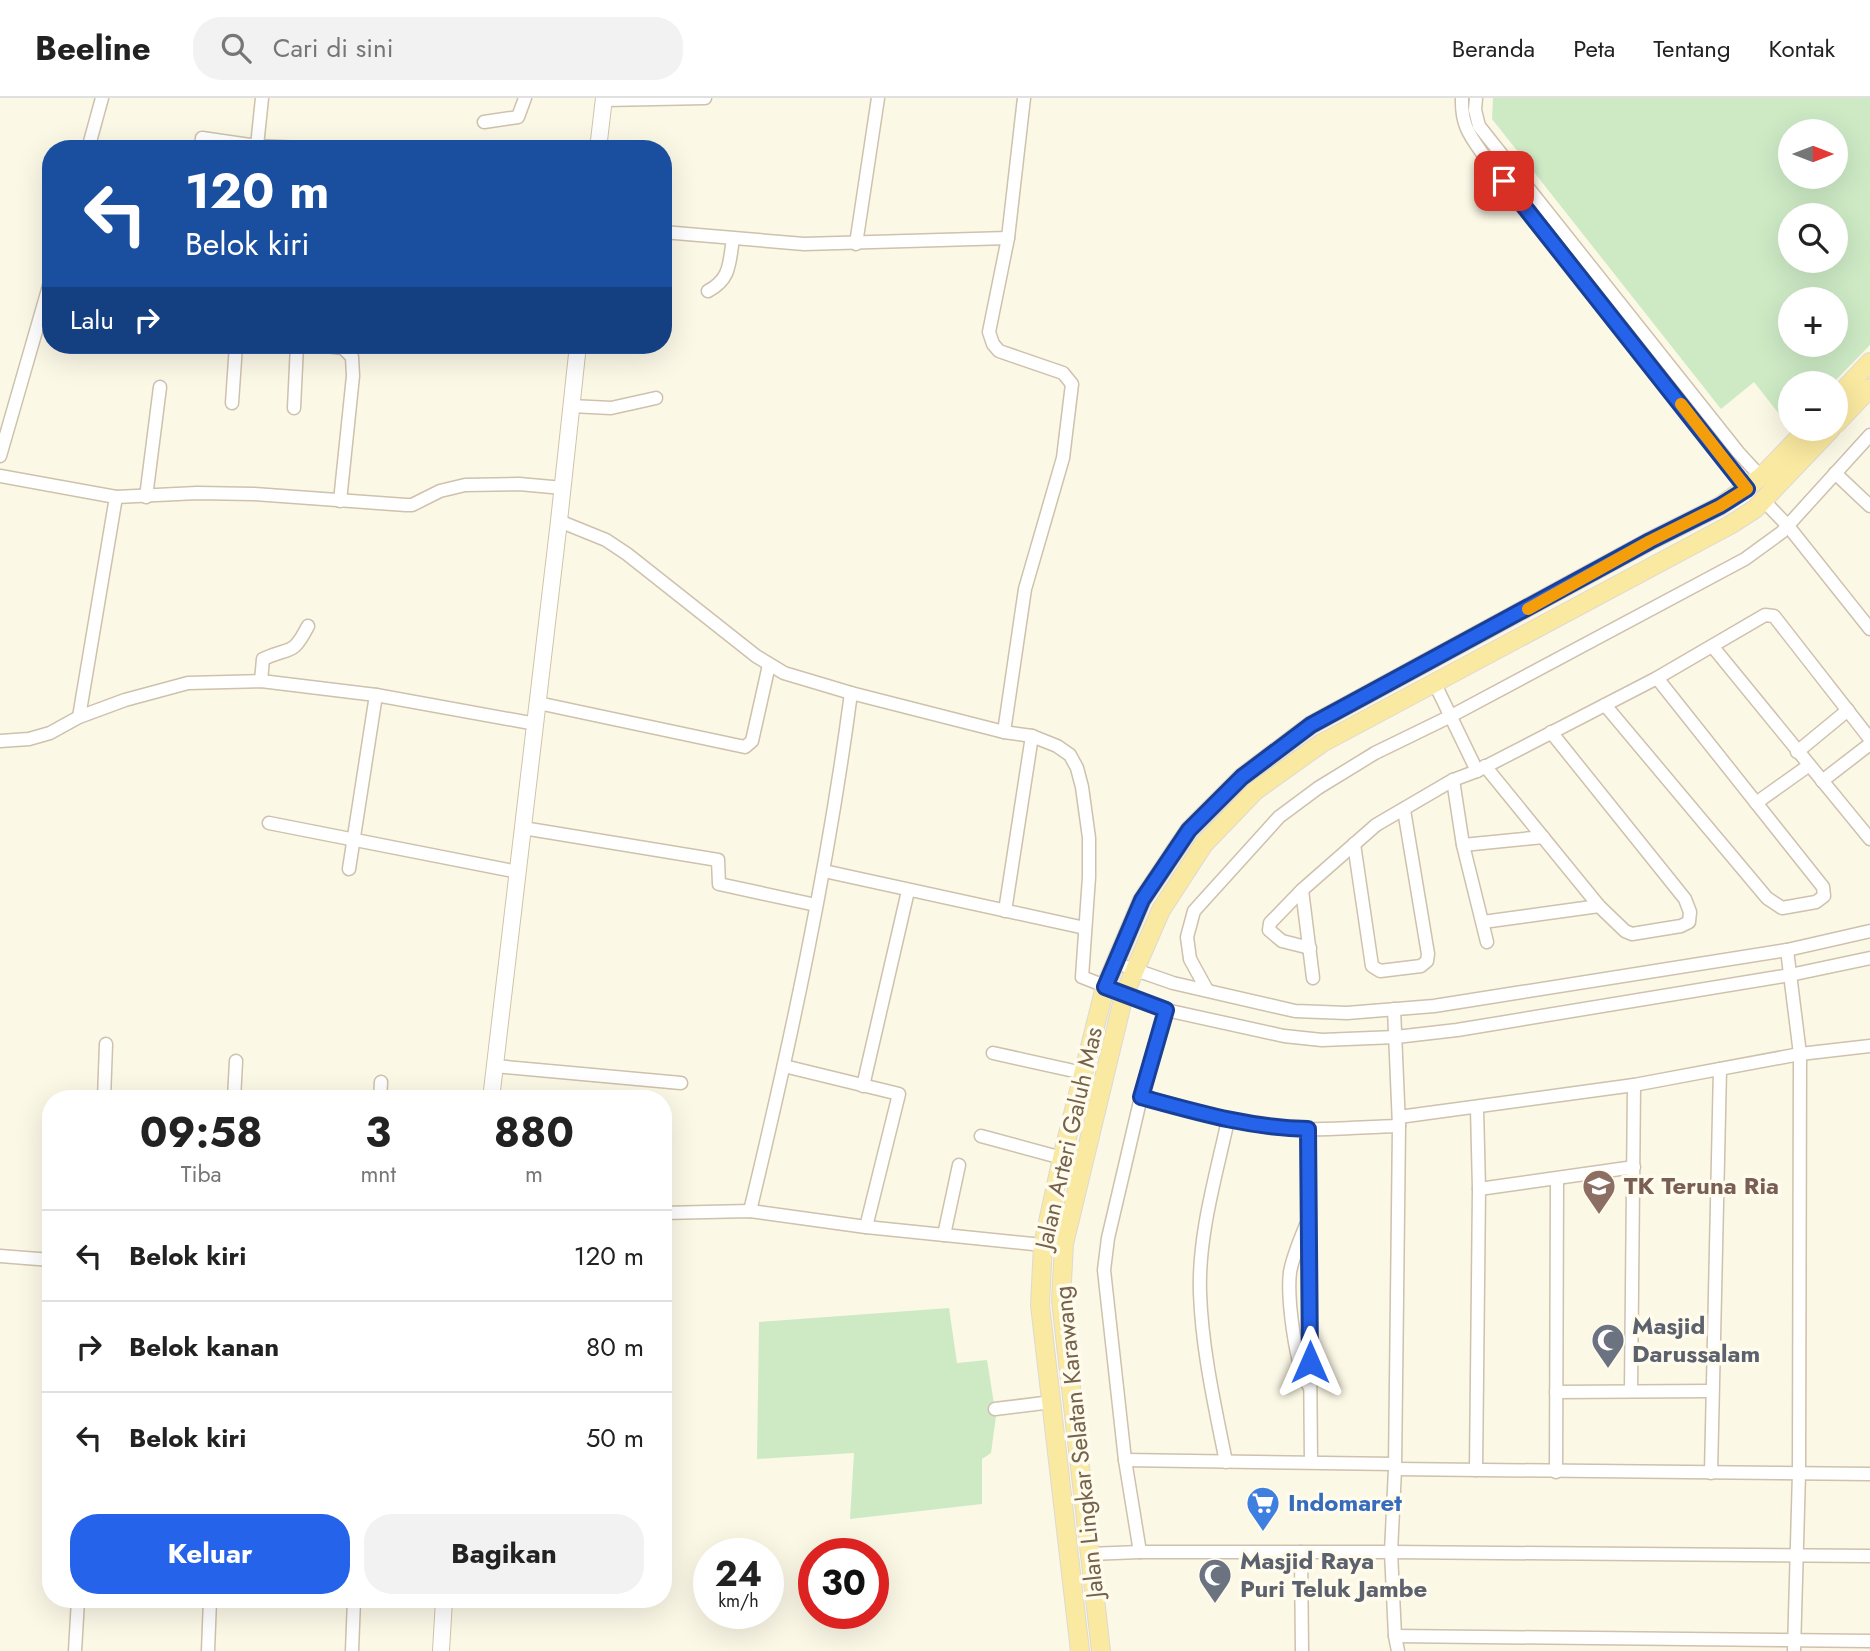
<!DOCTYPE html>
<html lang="id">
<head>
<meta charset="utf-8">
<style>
	:root { --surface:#fff; --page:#f2f2f2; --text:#222; --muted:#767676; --line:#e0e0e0; --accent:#2563eb }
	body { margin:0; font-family:Jost,sans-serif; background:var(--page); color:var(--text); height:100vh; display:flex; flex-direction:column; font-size:26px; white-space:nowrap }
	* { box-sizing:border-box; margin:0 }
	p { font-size:23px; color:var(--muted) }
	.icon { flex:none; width:38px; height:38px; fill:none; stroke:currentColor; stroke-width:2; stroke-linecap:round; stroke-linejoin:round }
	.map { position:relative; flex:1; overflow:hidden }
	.drawer { position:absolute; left:42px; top:992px; width:630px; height:518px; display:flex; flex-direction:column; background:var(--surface); border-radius:28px; box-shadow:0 7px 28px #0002 }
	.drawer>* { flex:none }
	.banner { position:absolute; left:42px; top:42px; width:630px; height:214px; border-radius:28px; box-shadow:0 7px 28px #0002; background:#1a4fa0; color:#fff; overflow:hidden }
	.needle { width:46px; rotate:90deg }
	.tools { position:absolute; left:1778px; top:21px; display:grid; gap:14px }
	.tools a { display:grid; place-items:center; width:70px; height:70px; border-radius:50%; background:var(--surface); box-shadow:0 7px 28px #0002; font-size:35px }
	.speed { position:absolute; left:693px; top:1440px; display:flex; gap:14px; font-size:35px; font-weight:700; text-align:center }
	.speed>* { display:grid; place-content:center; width:91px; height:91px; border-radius:50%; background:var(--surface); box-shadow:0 7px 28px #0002; line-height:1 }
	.speed small { font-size:18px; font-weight:400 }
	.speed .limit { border:10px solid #d22; background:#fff; color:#111 }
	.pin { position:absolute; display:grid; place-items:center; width:60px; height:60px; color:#fff; margin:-30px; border-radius:14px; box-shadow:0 4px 10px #0006 }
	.me { position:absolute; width:77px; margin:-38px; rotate:0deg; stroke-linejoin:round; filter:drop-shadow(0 0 5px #0008) }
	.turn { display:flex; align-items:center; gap:24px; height:147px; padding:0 28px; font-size:32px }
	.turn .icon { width:91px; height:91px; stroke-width:2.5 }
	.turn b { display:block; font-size:49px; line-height:60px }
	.then { display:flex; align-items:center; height:66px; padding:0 28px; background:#0003; gap:14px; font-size:26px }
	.eta { display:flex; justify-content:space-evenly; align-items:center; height:119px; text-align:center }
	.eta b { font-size:42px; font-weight:700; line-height:49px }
	.cta { display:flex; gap:14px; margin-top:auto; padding:14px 28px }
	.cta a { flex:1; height:80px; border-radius:28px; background:var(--accent); color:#fff; font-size:28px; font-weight:700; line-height:80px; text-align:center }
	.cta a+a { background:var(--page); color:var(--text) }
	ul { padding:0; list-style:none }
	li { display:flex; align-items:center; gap:21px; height:91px; padding:0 28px; border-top:2px solid var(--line) }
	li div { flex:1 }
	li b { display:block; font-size:26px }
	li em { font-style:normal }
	header { display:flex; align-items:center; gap:42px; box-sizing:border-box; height:98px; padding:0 35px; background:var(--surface); border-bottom:2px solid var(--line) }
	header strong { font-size:33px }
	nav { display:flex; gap:38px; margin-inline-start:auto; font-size:24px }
	.search { width:490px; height:63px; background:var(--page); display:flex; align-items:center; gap:18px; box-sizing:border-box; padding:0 24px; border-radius:28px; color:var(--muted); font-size:26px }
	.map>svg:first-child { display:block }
</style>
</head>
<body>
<header>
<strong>Beeline</strong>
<div class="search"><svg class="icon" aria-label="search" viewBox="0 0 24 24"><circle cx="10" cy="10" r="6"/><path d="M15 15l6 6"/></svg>Cari di sini</div>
<nav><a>Beranda</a><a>Peta</a><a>Tentang</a><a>Kontak</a></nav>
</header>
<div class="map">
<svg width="1870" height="1553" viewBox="0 0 1870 1553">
	<rect width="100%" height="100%" fill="#fcf8e6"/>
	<g fill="#cdeac5" fill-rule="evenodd">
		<path d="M1493,0H1870V247L1833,285H1790V330L1754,284L1721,311L1492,21ZM1790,33H1836V79H1790ZM1790,117H1836V163H1790ZM1790,201H1836V247H1790Z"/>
		<path d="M949,1210L957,1265L987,1262L996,1318L991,1355L982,1361V1406L850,1421L854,1355L757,1361L759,1224Z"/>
	</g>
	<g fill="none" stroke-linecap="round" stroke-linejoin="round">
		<defs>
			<g id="street">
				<path d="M1462,0C1461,29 1471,39 1487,62L1747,391"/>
				<path d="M1476,0L1475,12L1479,28L1738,354L1761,379"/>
				<path d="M604,2L705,0"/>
				<path d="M484,24L518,19L525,0"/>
				<path d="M257,48L302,50"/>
				<path d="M88,51L102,0"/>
				<path d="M201,51L202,40L257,48L262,0"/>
				<path d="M663,134L804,146L1008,140"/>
				<path d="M856,146L878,0"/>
				<path d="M708,193C731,181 729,165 733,141"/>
				<path d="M317,247L343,250L352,259L353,278L340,403"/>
				<path d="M232,305L236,247"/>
				<path d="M571,308L611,310L656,300"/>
				<path d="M294,310L297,247"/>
				<path d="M0,358L51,181"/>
				<path d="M1835,375L1870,408"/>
				<path d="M0,378L116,399L197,395L254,396L406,407H412L440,393L465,387L519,386L563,390"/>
				<path d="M146,399L160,289"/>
				<path d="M1763,402L1788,428L1870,531"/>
				<path d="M559,423L606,442L627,456L756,558L784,575L851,595L1004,634L1032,638L1057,648L1070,657L1077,670L1082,689L1089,740V779L1082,879L1166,912L1284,938L1322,942L1396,939L1457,932L1790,877L1870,860"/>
				<path d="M1713,549L1870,741"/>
				<path d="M261,583L263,561C291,548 292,559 308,528"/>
				<path d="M1435,586L1477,673"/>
				<path d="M538,605L745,649L752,643L769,567"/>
				<path d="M1605,607L1767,800L1782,810L1816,804L1824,798L1823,789L1657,580"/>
				<path d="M79,619L116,399"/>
				<path d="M1004,634L1025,491L1063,360L1072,286L1063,275L999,253L993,246L989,234L1008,140L1024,0"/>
				<path d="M0,643L29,641L50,635L79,619L125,602L188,585L261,583L376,597L536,626"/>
				<path d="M1797,654L1848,612"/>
				<path d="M1485,668L1599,808L1625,833L1632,836L1681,828L1689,824L1690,814L1685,801L1551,634"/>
				<path d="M1453,682L1463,747L1487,844"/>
				<path d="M1822,683L1870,646"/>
				<path d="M1756,705L1808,668"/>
				<path d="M269,725L518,774"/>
				<path d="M523,730L718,762L719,786L816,807"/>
				<path d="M1354,746L1372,868L1380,873L1421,868L1427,863L1428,856L1404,712"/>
				<path d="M1463,747L1543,739"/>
				<path d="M349,771L376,597"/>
				<path d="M824,773L1085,830"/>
				<path d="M1302,792L1313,880"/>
				<path d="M1005,813L1032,638"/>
				<path d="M1483,824L1599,808"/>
				<path d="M1310,850L1282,843L1269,832L1270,825L1302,792L1376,727L1453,682L1477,673L1657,580L1765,517L1774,518L1870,641"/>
				<path d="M1787,852L1800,956L1799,1375L1794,1553"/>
				<path d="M1127,869L1173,885L1295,913L1347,915L1434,908L1787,852L1870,833"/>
				<path d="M1207,892L1190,861L1187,839L1194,813L1279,719L1318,690L1375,655L1451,618L1745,461L1782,434L1870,337"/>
				<path d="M1394,911L1399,1028L1395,1371L1391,1454L1395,1538L1398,1553"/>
				<path d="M993,955L1083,975"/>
				<path d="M495,968L681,985"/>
				<path d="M784,968L899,996L866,1129"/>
				<path d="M863,988L908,793"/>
				<path d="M1141,999C1183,1010 1225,1023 1268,1029C1311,1034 1356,1029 1399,1028"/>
				<path d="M104,1001L106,946"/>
				<path d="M234,1001L236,963"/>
				<path d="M380,1001L381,984"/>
				<path d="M1399,1019L1634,987L1800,956L1870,948"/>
				<path d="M1308,1031L1311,1363"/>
				<path d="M981,1038L1062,1060"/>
				<path d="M1479,1091L1634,1069"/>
				<path d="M750,1113C791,942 828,770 851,595"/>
				<path d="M663,1115L750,1113L866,1129L1043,1147"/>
				<path d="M1306,1127C1300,1142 1293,1158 1290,1174C1287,1198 1295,1269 1309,1288"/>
				<path d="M944,1137L959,1067"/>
				<path d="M0,1158L51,1162"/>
				<path d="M1631,1293L1634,987"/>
				<path d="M1556,1294L1712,1293"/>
				<path d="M995,1311L1052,1304"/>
				<path d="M1125,1362L1395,1366"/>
				<path d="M1226,1364C1215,1309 1202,1252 1200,1195C1198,1137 1216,1078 1228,1022"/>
				<path d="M1395,1371L1870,1376"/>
				<path d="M1476,1372L1479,1091L1477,1010"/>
				<path d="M1556,1374L1557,1081"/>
				<path d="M1711,1375L1720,971"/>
				<path d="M1140,1454L1125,1362L1104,1172L1108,1140L1141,999L1166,912"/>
				<path d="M1301,1454L1302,1553"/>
				<path d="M1089,1456L1140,1454H1391L1870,1458"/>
				<path d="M1395,1538L1870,1543"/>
				<path d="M75,1553L78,1502"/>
				<path d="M208,1553L210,1502"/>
				<path d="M352,1553L354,1502"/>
			</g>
			<g id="secondary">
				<path d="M598,51L604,0"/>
				<path d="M491,1001L559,423L578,247"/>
				<path d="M441,1553L444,1502"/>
			</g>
			<g id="primary">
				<path d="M1836,300L1870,264"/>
				<path d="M1836,326L1870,290"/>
				<path d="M1080,1553L1040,1207L1043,1147L1062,1060L1105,889L1142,802L1189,732L1242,679L1311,627L1650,443L1720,408L1761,379L1807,331"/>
				<path d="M1101,1553L1061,1203L1064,1146L1124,897L1161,812L1204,746L1255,693L1322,645L1730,427L1755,411L1831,331"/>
			</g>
		</defs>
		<use href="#street" stroke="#cec1ad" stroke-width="15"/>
		<use href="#secondary" stroke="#d1c3aa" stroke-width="18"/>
		<use href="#primary" stroke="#ded9d4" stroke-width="20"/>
		<use href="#street" stroke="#fff" stroke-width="12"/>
		<use href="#secondary" stroke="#fff" stroke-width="16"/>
		<use href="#primary" stroke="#fae9a0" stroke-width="18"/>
	</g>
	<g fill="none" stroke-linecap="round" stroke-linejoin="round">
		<defs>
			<path id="route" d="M1310,1264L1308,1031C1250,1030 1196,1014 1141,999L1166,912L1105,889L1142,802L1189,732L1242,679L1311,627L1650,443L1720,408L1747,391L1504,83"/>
		</defs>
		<use href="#route" stroke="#184099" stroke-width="18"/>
		<use href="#route" stroke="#2563eb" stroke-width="12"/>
		<path stroke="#f59e0b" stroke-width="12" d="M1528,511L1650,443L1720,408L1747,391L1681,306"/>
	</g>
	<defs>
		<symbol id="school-pin" viewBox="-11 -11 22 30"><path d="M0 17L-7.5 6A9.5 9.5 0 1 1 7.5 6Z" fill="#8d6e63" stroke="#fffbed"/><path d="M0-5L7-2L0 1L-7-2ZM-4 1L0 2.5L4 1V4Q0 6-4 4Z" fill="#fff"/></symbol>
		<symbol id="mosque-pin" viewBox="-11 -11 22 30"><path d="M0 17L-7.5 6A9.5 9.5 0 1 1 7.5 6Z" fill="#6b7280" stroke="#fffbed"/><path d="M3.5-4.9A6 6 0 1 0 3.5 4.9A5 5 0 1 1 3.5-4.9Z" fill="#fff"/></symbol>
		<symbol id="supermarket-pin" viewBox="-11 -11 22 30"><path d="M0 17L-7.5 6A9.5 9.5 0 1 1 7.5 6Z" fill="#3f7fe0" stroke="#fffbed"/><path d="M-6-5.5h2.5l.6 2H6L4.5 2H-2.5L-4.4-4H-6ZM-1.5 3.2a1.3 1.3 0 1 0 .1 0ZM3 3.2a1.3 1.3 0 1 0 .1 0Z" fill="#fff"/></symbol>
	</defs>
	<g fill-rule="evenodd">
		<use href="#school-pin" x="1580" y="1069" width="38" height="52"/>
		<use href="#mosque-pin" x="1589" y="1223" width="38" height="52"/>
		<use href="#supermarket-pin" x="1244" y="1386" width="38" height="52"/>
		<use href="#mosque-pin" x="1196" y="1458" width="38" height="52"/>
	</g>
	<g text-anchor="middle" stroke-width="7" stroke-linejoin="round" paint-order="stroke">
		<g font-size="24" fill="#76624b" stroke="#fffbed">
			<text transform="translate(1069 1040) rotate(-77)" y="8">Jalan Arteri Galuh Mas</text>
			<text transform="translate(1079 1344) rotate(-96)" y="8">Jalan Lingkar Selatan Karawang</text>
		</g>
		<g font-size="24" font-weight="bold" fill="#785e54" stroke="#fffbed" text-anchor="start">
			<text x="1624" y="1096">TK Teruna Ria</text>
		</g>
		<g font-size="24" font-weight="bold" fill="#5b616d" stroke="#fffbed" text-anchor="start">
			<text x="1632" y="1236">Masjid<tspan x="1632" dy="28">Darussalam</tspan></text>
			<text x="1240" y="1471">Masjid Raya<tspan x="1240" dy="28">Puri Teluk Jambe</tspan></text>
		</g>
		<g font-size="24" font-weight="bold" fill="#366cbe" stroke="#fffbed" text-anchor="start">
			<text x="1288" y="1413">Indomaret</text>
		</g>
	</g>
</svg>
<div class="tools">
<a><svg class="needle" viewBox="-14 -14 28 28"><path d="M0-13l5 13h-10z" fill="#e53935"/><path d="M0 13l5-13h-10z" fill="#767676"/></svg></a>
<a><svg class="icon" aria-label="search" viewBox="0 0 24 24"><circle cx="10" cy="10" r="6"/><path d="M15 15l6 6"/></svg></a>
<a>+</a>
<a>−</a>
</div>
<div class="speed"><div>24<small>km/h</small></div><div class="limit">30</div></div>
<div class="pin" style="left:1504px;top:83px;background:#d93025"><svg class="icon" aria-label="arrive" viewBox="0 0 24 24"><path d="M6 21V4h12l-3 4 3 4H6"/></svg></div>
<svg class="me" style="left:1310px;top:1264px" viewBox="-20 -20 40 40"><path d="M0-17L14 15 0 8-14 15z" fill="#2563eb" stroke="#fff" stroke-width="4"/></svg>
<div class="banner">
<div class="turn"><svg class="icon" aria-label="left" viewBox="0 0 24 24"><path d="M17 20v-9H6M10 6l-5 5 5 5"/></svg><div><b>120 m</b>Belok kiri</div></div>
<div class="then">Lalu<svg class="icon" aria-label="right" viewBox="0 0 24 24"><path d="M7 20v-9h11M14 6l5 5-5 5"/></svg></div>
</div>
<section class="drawer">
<div class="eta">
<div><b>09:58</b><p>Tiba</p></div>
<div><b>3</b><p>mnt</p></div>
<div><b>880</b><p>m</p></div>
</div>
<ul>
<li><svg class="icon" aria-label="left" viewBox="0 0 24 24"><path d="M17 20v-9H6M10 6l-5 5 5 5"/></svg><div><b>Belok kiri</b></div><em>120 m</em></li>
<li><svg class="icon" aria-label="right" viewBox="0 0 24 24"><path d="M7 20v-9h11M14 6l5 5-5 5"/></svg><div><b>Belok kanan</b></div><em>80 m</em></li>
<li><svg class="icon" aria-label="left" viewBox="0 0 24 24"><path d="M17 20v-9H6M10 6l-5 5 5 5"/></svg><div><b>Belok kiri</b></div><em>50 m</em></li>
</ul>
<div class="cta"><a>Keluar</a><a>Bagikan</a></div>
</section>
</div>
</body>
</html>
